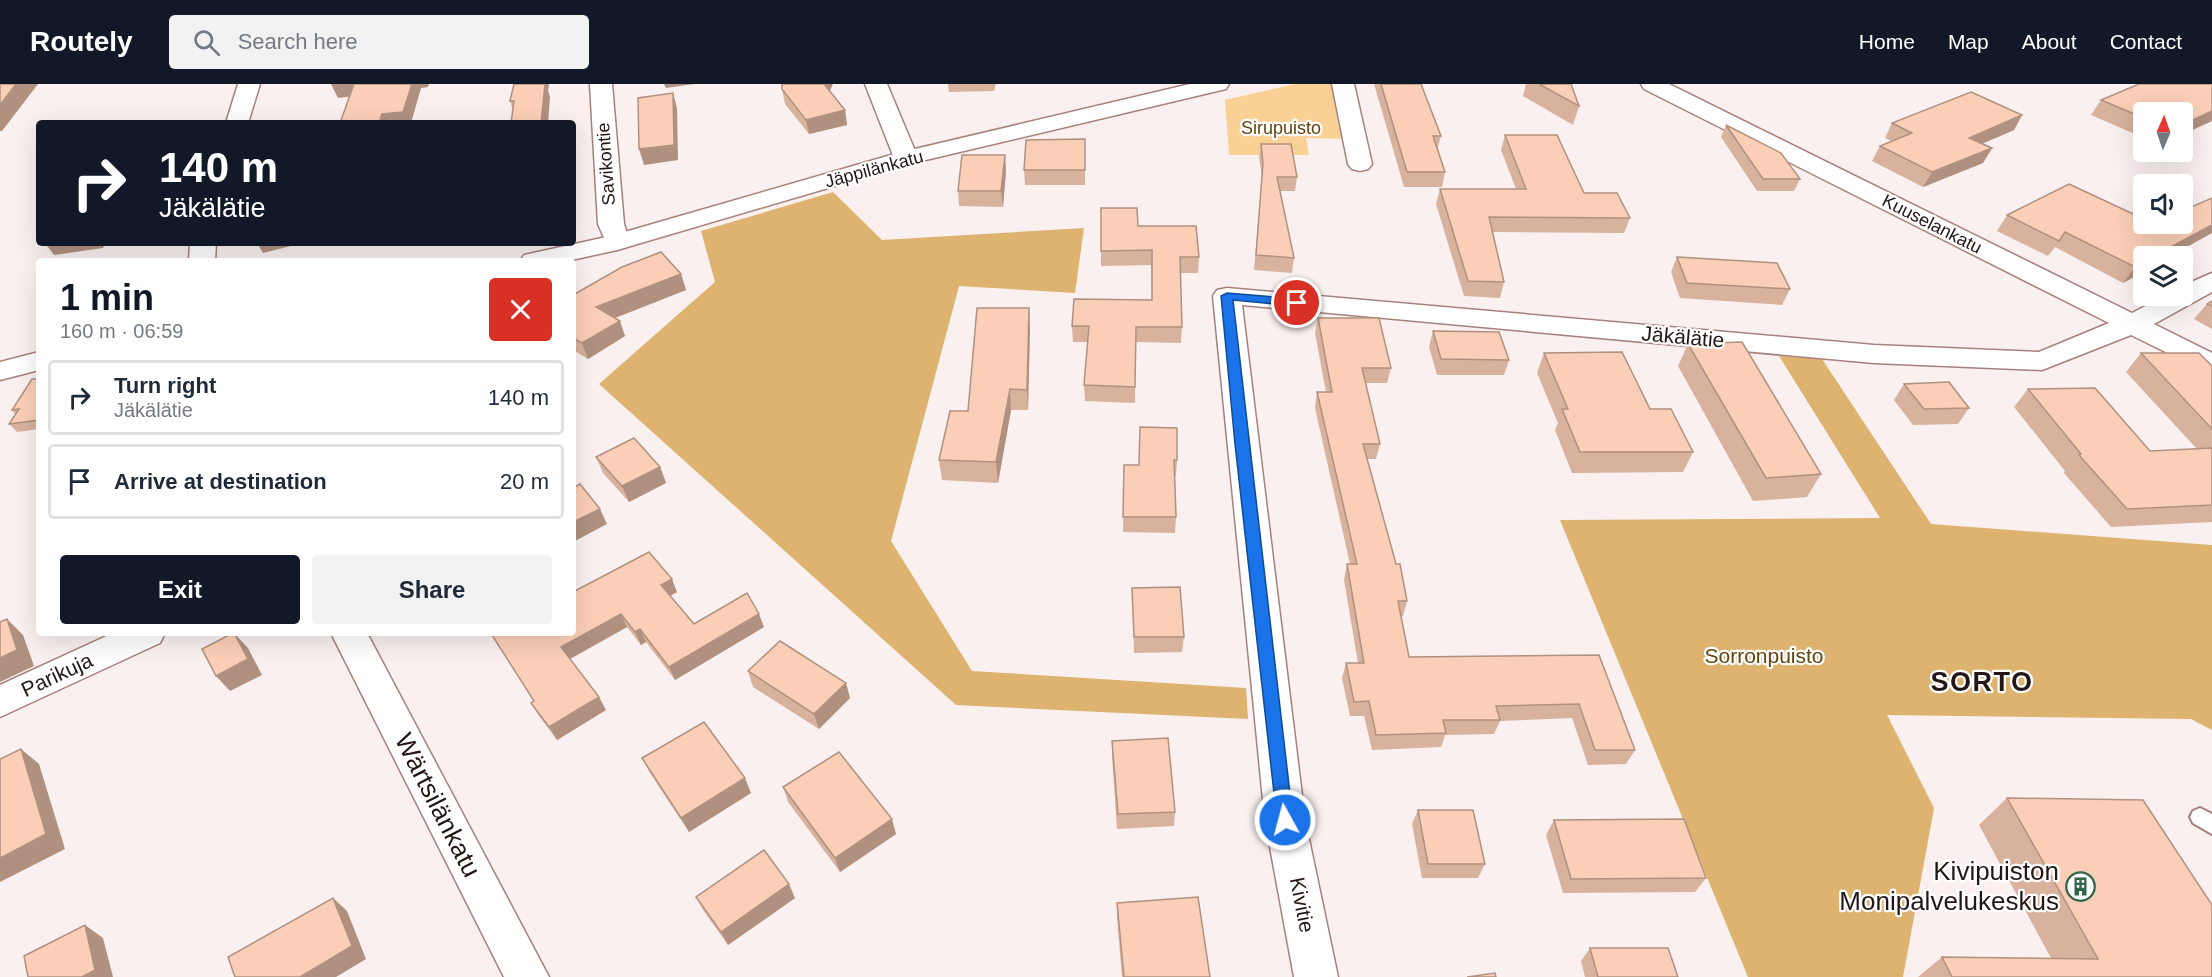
<!DOCTYPE html>
<html lang="en">
<head>
<meta charset="utf-8">
<style>
	:root { --surface:#fff; --page:#f2f2f3; --text:#1f2937; --muted:#747a83; --line:#e0e1e3; --accent:#111827 }
	body { margin:0; font-family:Arial,sans-serif; background:var(--page); color:var(--text); height:100vh; display:flex; flex-direction:column; font-size:22px; white-space:nowrap }
	* { box-sizing:border-box; margin:0 }
	p { font-size:20px; color:var(--muted) }
	.icon { flex:none; width:33px; height:33px; fill:none; stroke:currentColor; stroke-width:2; stroke-linecap:round; stroke-linejoin:round }
	.map { position:relative; flex:1; overflow:hidden }
	.sheet { position:absolute; left:36px; top:174px; width:540px; height:378px; display:flex; flex-direction:column; background:var(--surface); border-radius:6px; box-shadow:0 6px 24px #0002 }
	.sheet>* { flex:none }
	.top-card { position:absolute; left:36px; top:36px; width:540px; height:126px; border-radius:6px; box-shadow:0 6px 24px #0002; background:#111827; color:#fff; overflow:hidden }
	.needle { width:39px; rotate:2deg }
	.buttons { position:absolute; left:2133px; top:18px; display:grid; gap:12px }
	.buttons a { display:grid; place-items:center; width:60px; height:60px; border-radius:6px; background:var(--surface); box-shadow:0 6px 24px #0002; font-size:30px }
	.pin { position:absolute; display:grid; place-items:center; width:51px; height:51px; color:#fff; margin:-26px; border:3px solid #fff; border-radius:50%; box-shadow:0 2px 6px #0007 }
	.me { position:absolute; width:66px; margin:-33px; rotate:353deg; stroke-linejoin:round; filter:drop-shadow(0 0 4px #0008) }
	.turn { display:flex; align-items:center; gap:21px; height:126px; padding:0 24px; font-size:27px }
	.turn .icon { width:78px; height:78px; stroke-width:2.5 }
	.turn b { display:block; font-size:42px; line-height:51px }
	.round { display:grid; place-items:center; flex:none; width:63px; height:63px; border-radius:6px; background:var(--page) }
	.head { display:flex; align-items:center; justify-content:space-between; height:102px; padding:0 24px }
	h1 { font-size:36px; font-weight:600; line-height:45px; color:var(--accent) }
	.primary-button { display:flex; gap:12px; margin-top:auto; padding:12px 24px }
	.primary-button a { flex:1; height:69px; border-radius:6px; background:var(--accent); color:#fff; font-size:24px; font-weight:600; line-height:69px; text-align:center }
	.primary-button a+a { background:var(--page); color:var(--text) }
	ul { padding:0; list-style:none }
	li { display:flex; align-items:center; gap:18px; height:75px; margin:0 12px 9px; padding:0 12px; border:3px solid var(--line); border-radius:6px }
	li div { flex:1 }
	li b { display:block; font-size:22px }
	li em { font-style:normal }
	header { display:flex; align-items:center; gap:36px; box-sizing:border-box; height:84px; padding:0 30px; background:var(--accent); color:#fff }
	header strong { font-size:28px }
	nav { display:flex; gap:33px; margin-inline-start:auto; font-size:21px }
	.search { width:420px; height:54px; background:var(--page); display:flex; align-items:center; gap:15px; box-sizing:border-box; padding:0 21px; border-radius:6px; color:var(--muted); font-size:22px }
	.map>svg:first-child { display:block }
</style>
</head>
<body>
<header>
<strong>Routely</strong>
<div class="search"><svg class="icon" aria-label="search" viewBox="0 0 24 24"><circle cx="10" cy="10" r="6"/><path d="M15 15l6 6"/></svg>Search here</div>
<nav><a>Home</a><a>Map</a><a>About</a><a>Contact</a></nav>
</header>
<div class="map">
<svg width="2212" height="893" viewBox="0 0 2212 893">
	<rect width="100%" height="100%" fill="#f9f0ef"/>
	<path fill="#fad194" d="M1295,0H1336L1348,55L1306,54L1309,71H1229L1225,16Z"/>
	<g fill="#deb26f">
		<path d="M833,108L882,156L1084,144L1075,209L959,202L891,457L972,587L1246,604L1248,635L956,621L599,300L715,198L701,147Z"/>
		<path d="M1779,272L1822,275L1931,440L2212,461V646L2191,635L1887,631L1934,724L1903,893H1748L1560,436L1880,434Z"/>
	</g>
	<g fill="none" stroke-linecap="round" stroke-linejoin="round">
		<defs>
			<path id="lane" d="M2200,724L2212,730V750L2193,739L2190,733L2193,727Z"/>
			<g id="street">
				<path d="M590,0H612L624,140L630,158L626,163L617,166L608,163L598,140Z"/>
				<path d="M865,0H887L918,74L914,79L906,81L898,79L894,74Z"/>
				<path d="M1332,0H1354L1372,80L1368,85L1360,87L1352,85L1348,80Z"/>
				<path d="M1641,0H1669L2132,229L2165,212H2182V202L2212,189V208L2154,240L2212,269V289L2202,286L2131,251L2042,286L1874,279L1242,221L1305,736L1338,893H1294L1265,736L1213,212L1217,206L1227,204L1874,261L2039,268L2109,239L1644,5Z"/>
				<path d="M39,268V286L0,296V278Z"/>
				<path d="M113,549H165L160,559L0,633V601Z"/>
			</g>
			<g id="secondary">
				<path d="M238,0H260L248,39H226Z"/>
				<path d="M1190,0H1229L1226,5L913,79L617,166L567,177H520L524,171L611,152L898,69Z"/>
				<path d="M190,159H216L215,177H189Z"/>
				<path d="M331,549H367L549,893H504Z"/>
			</g>
		</defs>
		<use href="#lane" stroke="#a7807e" stroke-width="4"/>
		<use href="#street" stroke="#a7807e" stroke-width="3"/>
		<use href="#secondary" stroke="#a7807e" stroke-width="3"/>
		<use href="#lane" fill="#fff" fill-rule="evenodd"/>
		<use href="#street" fill="#fff" fill-rule="evenodd"/>
		<use href="#secondary" fill="#fff" fill-rule="evenodd"/>
	</g>
	<g fill="#d8b29d">
		<path d="M514,0H549L548,7L550,13L513,26L510,17Z"/>
		<path d="M948,0H996L994,7L949,8Z"/>
		<path d="M1374,0H1421L1441,52L1437,66L1445,88L1442,103H1404Z"/>
		<path d="M1526,0H1571L1579,22L1573,41L1523,12Z"/>
		<path d="M782,5L830,8L845,26L847,41L809,50L785,20Z"/>
		<path d="M2101,16L2144,28V54L2091,31Z"/>
		<path d="M2022,31L2014,46L1982,59L1992,64L1983,79L1923,103L1872,77L1880,62L1891,57L1885,54L1892,39Z"/>
		<path d="M1726,41L1800,95L1794,107H1757L1721,53Z"/>
		<path d="M1505,51L1584,109L1630,134L1624,149L1493,148L1504,198L1500,214L1464,212L1436,120L1440,105H1516L1501,66Z"/>
		<path d="M1085,55V101H1025L1024,86Z"/>
		<path d="M1261,60L1297,93L1295,107H1280L1294,174L1292,189L1254,186L1262,93L1259,74Z"/>
		<path d="M1006,86L1003,123L959,122L958,107Z"/>
		<path d="M2212,114V149L2170,172H2144L2123,199L2055,163L2048,172L1997,147L2007,131L2144,140H2182Z"/>
		<path d="M1101,124L1138,142L1199,173L1198,189H1180L1182,243L1181,259L1135,258V319L1085,317L1084,301L1088,258H1073L1072,242L1152,216L1151,181L1101,182Z"/>
		<path d="M1677,173L1790,205L1782,221L1680,214L1671,188Z"/>
		<path d="M681,190L686,206L615,234L625,252L588,275L573,266V211Z"/>
		<path d="M2212,217V245L2194,235L2207,220Z"/>
		<path d="M1318,234L1391,284L1387,299H1365L1380,360L1376,375H1367L1396,480L1407,517L1403,532H1401L1409,573L1599,571L1635,666L1626,680L1588,681L1572,634L1500,637L1494,650L1445,651L1441,663L1372,666L1364,632H1350L1342,594L1346,579H1358L1344,496L1347,480H1350L1315,324L1317,308H1326L1315,249Z"/>
		<path d="M1030,244L1028,326H1011L998,399L942,396L939,376L968,327Z"/>
		<path d="M1433,247L1509,276L1504,291H1437L1429,263Z"/>
		<path d="M1688,260L1821,390L1807,413L1753,417L1678,282Z"/>
		<path d="M1544,269L1650,325L1693,368L1683,388L1572,389L1555,346L1558,339L1537,289Z"/>
		<path d="M2141,269L2212,282V438L2111,443L2064,389L2065,387L2014,323L2028,305L2150,367L2197,365L2126,288Z"/>
		<path d="M39,295V345L17,348L9,340L15,330L12,326Z"/>
		<path d="M1904,300L1969,324L1958,340L1913,341L1894,316Z"/>
		<path d="M596,373L660,383L666,399L629,418L603,389Z"/>
		<path d="M1177,376L1176,392H1175L1176,433L1175,449L1123,448L1124,381H1139Z"/>
		<path d="M1132,504L1184,553L1182,568L1134,569Z"/>
		<path d="M677,508L670,512L694,540L764,543L675,596L646,558L641,561L627,543L570,575L606,626L557,656L539,632L531,619L534,617L492,551Z"/>
		<path d="M748,587L850,614L819,645L753,603Z"/>
		<path d="M1112,657L1175,728L1174,742L1117,745L1112,672Z"/>
		<path d="M642,674L751,709L689,748L650,689Z"/>
		<path d="M783,703L896,750L840,788L788,718Z"/>
		<path d="M2007,714L2212,893H1918L1942,873L2051,874L1979,741Z"/>
		<path d="M1418,726L1485,780L1478,794H1422L1412,740Z"/>
		<path d="M1554,736L1706,794L1695,808L1563,809L1546,751Z"/>
		<path d="M696,813L795,814L728,861L703,826Z"/>
		<path d="M1117,819L1210,893H1122L1117,833Z"/>
		<path d="M1590,864L1678,893H1585L1581,877Z"/>
	</g>
	<g fill="#b09180">
		<path d="M16,0H38L2,47H0V21Z"/>
		<path d="M331,0H357L362,11L338,14Z"/>
		<path d="M412,0H429L428,3L421,4L411,39H379L382,30Z"/>
		<path d="M542,0H549L548,7L550,13L548,39H541Z"/>
		<path d="M664,0H694L666,4Z"/>
		<path d="M824,0H833L826,15Z"/>
		<path d="M673,9L677,24L678,76L644,81L639,65Z"/>
		<path d="M845,26L847,41L809,50L806,36Z"/>
		<path d="M2212,27V37L2182,51V41Z"/>
		<path d="M2022,31L2014,46L1961,69L1969,54Z"/>
		<path d="M1992,64L1983,79L1923,103L1932,88Z"/>
		<path d="M1005,71L1006,86L1003,123L1001,107Z"/>
		<path d="M2212,141V149L2170,172H2154Z"/>
		<path d="M45,159H105L103,164L54,171Z"/>
		<path d="M257,159H303L263,169Z"/>
		<path d="M2144,178V188L2123,199L2135,183Z"/>
		<path d="M681,190L686,206L602,239L596,223Z"/>
		<path d="M1029,224L1030,244L1028,326L1027,306Z"/>
		<path d="M620,237L625,252L588,275L582,259Z"/>
		<path d="M1010,305L1011,326L998,399L996,378Z"/>
		<path d="M660,383L666,399L629,418L622,402Z"/>
		<path d="M600,425L607,440L573,458V438Z"/>
		<path d="M672,495L677,508L666,514L661,501Z"/>
		<path d="M621,530L627,543L568,576L561,563Z"/>
		<path d="M759,530L764,543L675,596L669,583Z"/>
		<path d="M7,535L23,551L34,582L0,598V574Z"/>
		<path d="M640,545L646,558L641,561L635,548Z"/>
		<path d="M234,549L248,564L262,591L230,607L216,592Z"/>
		<path d="M846,599L850,614L819,645L814,630Z"/>
		<path d="M599,613L606,626L557,656L549,643Z"/>
		<path d="M21,665L39,680L65,765L0,798V774Z"/>
		<path d="M745,694L751,709L689,748L681,734Z"/>
		<path d="M892,735L896,750L840,788L835,774Z"/>
		<path d="M789,800L795,814L728,861L721,848Z"/>
		<path d="M333,814L347,827L366,875L336,893H300Z"/>
		<path d="M85,841L103,854L113,893H82Z"/>
	</g>
	<g fill="#fbcfb7" stroke="#b09180" stroke-width="1.5">
		<path d="M0,0H16L0,21Z"/>
		<path d="M354,0H412L403,28L382,30L379,39H340Z"/>
		<path d="M514,0H545L541,39H511L514,17H510Z"/>
		<path d="M782,0H824L845,26L806,36L782,5Z"/>
		<path d="M1381,0H1421L1441,52H1433L1445,88H1407Z"/>
		<path d="M1539,0H1571L1579,22Z"/>
		<path d="M2139,0H2212V27L2182,41V28H2144V34L2101,16Z"/>
		<path d="M1971,8L2022,31L1969,54L1992,64L1932,88L1880,62L1912,49L1892,39Z"/>
		<path d="M673,9L674,61L639,65L638,14Z"/>
		<path d="M1726,41L1781,69L1800,95H1763Z"/>
		<path d="M1505,51H1557L1584,109H1617L1630,134L1489,133L1504,198L1468,197L1440,105H1526Z"/>
		<path d="M1085,55V86H1024L1026,56Z"/>
		<path d="M1261,60H1291L1297,93H1277L1294,174L1256,171L1263,79Z"/>
		<path d="M962,71H1005L1001,107H958Z"/>
		<path d="M2069,100L2144,135V140H2182V127L2212,114V141L2154,172H2144V178L2135,183L2065,148L2059,157L2007,131Z"/>
		<path d="M1101,124H1137L1138,142H1196L1199,173H1180L1182,243H1136L1135,303L1084,301L1089,242H1072L1074,215L1152,216V166L1101,167Z"/>
		<path d="M661,168L681,190L596,223L620,237L582,259L573,254V211L622,183Z"/>
		<path d="M1677,173L1777,179L1790,205L1687,199Z"/>
		<path d="M2212,217V222L2207,220Z"/>
		<path d="M977,224H1029L1027,306L1010,305L996,378L939,376L950,327H968Z"/>
		<path d="M1318,234H1379L1391,284H1362L1380,360H1363L1396,480H1400L1407,517H1398L1409,573L1599,571L1635,666H1595L1579,620L1496,622L1500,636H1443L1446,649L1376,651L1369,617L1354,618L1346,579H1364L1347,480H1357L1317,308H1332Z"/>
		<path d="M1433,247L1499,248L1509,276L1441,275Z"/>
		<path d="M1742,258L1821,390L1766,394L1688,260Z"/>
		<path d="M1622,268L1650,325H1671L1693,368H1580L1562,325H1568L1544,269Z"/>
		<path d="M2141,269H2199L2212,282V345Z"/>
		<path d="M32,295H39V336L9,340L19,325L12,326Z"/>
		<path d="M1949,298L1969,324L1924,325L1904,300Z"/>
		<path d="M2095,304L2150,367L2212,364V421L2127,425L2079,371L2081,370L2028,305Z"/>
		<path d="M1140,343L1177,344V376H1174L1176,433H1123L1124,381H1139Z"/>
		<path d="M634,354L660,383L622,402L596,373Z"/>
		<path d="M580,400L600,425L573,438V404Z"/>
		<path d="M649,468L672,495L661,501L694,540L747,509L759,530L669,583L640,545L635,548L621,530L561,563L599,613L549,643L531,619L534,617L492,551L496,549H573V508Z"/>
		<path d="M1180,503L1184,553H1134L1132,504Z"/>
		<path d="M7,535L17,566L0,574V538Z"/>
		<path d="M233,549H234L248,575L216,592L202,565Z"/>
		<path d="M780,557L846,599L814,630L748,587Z"/>
		<path d="M704,638L745,694L681,734L642,674Z"/>
		<path d="M1168,654L1175,728L1118,730L1112,657Z"/>
		<path d="M21,665L46,750L0,774V675Z"/>
		<path d="M839,668L892,735L835,774L783,703Z"/>
		<path d="M2007,714L2143,716L2212,821V893H1952L1942,873L2098,875Z"/>
		<path d="M1418,726H1473L1485,780H1428Z"/>
		<path d="M1684,735L1706,794L1571,795L1554,736Z"/>
		<path d="M764,766L789,800L721,848L696,813Z"/>
		<path d="M1198,813L1210,893H1124L1117,819Z"/>
		<path d="M333,814L352,862L300,893H235L228,873Z"/>
		<path d="M85,841L95,886L82,893H28L24,872Z"/>
		<path d="M1590,864H1668L1678,893H1598Z"/>
		<path d="M1495,889L1496,893H1467Z"/>
	</g>
	<path fill="#1a73e8" stroke="#114b97" stroke-width="1.5" d="M1227,209L1297,215L1303,219L1297,222L1233,216L1293,736L1291,741L1285,743L1279,741L1277,736L1235,360L1221,212Z"/>
	<defs>
		<symbol id="building-ring" viewBox="-11 -11 22 22"><circle r="9.5" fill="#fff" stroke="#30654a" stroke-width="1.5"/><path d="M-4-6H4V6H1V3H-1V6H-4ZM-2.5-4.3h1.7v1.8h-1.7ZM.8-4.3h1.7v1.8H.8ZM-2.5-1h1.7V.8h-1.7ZM.8-1h1.7V.8H.8Z" fill="#30654a"/></symbol>
	</defs>
	<g fill-rule="evenodd">
		<use href="#building-ring" x="2064" y="786" width="33" height="33"/>
	</g>
	<g text-anchor="middle" stroke-width="4.5" stroke-linejoin="round" paint-order="stroke">
		<g font-size="18" fill="#62440f" stroke="#fff">
			<text x="1281" y="50">Sirupuisto</text>
		</g>
		<g font-size="18" fill="#251616" stroke="#fff">
			<text transform="translate(606 80) rotate(-94)" y="6">Savikontie</text>
			<text transform="translate(874 85) rotate(-15)" y="6">Jäppilänkatu</text>
			<text transform="translate(1932 140) rotate(27)" y="6">Kuuselankatu</text>
		</g>
		<g font-size="21" fill="#251616" stroke="#fff">
			<text transform="translate(1683 253) rotate(5)" y="7">Jäkälätie</text>
			<text transform="translate(57 591) rotate(-25)" y="7">Parikuja</text>
			<text transform="translate(1302 821) rotate(79)" y="7">Kivitie</text>
		</g>
		<g font-size="21" fill="#62440f" stroke="#fff">
			<text x="1764" y="579">Sorronpuisto</text>
		</g>
		<g font-size="26" fill="#251616" stroke="#fff">
			<text transform="translate(438 721) rotate(63)" y="9">Wärtsilänkatu</text>
		</g>
		<g font-size="26" fill="#251616" stroke="#fff" text-anchor="end">
			<text x="2059" y="796">Kivipuiston<tspan x="2059" dy="30">Monipalvelukeskus</tspan></text>
		</g>
		<g font-size="27" font-weight="bold" letter-spacing="1.5" fill="#251616" stroke="#fff">
			<text x="1982" y="607">SORTO</text>
		</g>
	</g>
</svg>
<div class="buttons">
<a><svg class="needle" viewBox="-14 -14 28 28"><path d="M0-13l5 13h-10z" fill="#e53935"/><path d="M0 13l5-13h-10z" fill="#747a83"/></svg></a>
<a><svg class="icon" aria-label="sound" viewBox="0 0 24 24"><path d="M4 9h4l5-4v14l-5-4H4zM17 9q2 3 0 6"/></svg></a>
<a><svg class="icon" aria-label="layers" viewBox="0 0 24 24"><path d="M12 4l9 5-9 5-9-5zM3 14l9 5 9-5"/></svg></a>
</div>
<div class="pin" style="left:1297px;top:219px;background:#d93025"><svg class="icon" aria-label="arrive" viewBox="0 0 24 24"><path d="M6 21V4h12l-3 4 3 4H6"/></svg></div>
<svg class="me" style="left:1285px;top:736px" viewBox="-20 -20 40 40"><circle r="17" fill="#1a73e8" stroke="#fff" stroke-width="3"/><path d="M0-11L8 9 0 5-8 9z" fill="#fff"/></svg>
<div class="top-card">
<div class="turn"><svg class="icon" aria-label="right" viewBox="0 0 24 24"><path d="M7 20v-9h11M14 6l5 5-5 5"/></svg><div><b>140 m</b>Jäkälätie</div></div>
</div>
<section class="sheet">
<div class="head"><div><h1>1 min</h1><p>160 m · 06:59</p></div><a class="round" style="background:#d93025;color:#fff"><svg class="icon" aria-label="close" viewBox="0 0 24 24"><path d="M6 6l12 12M18 6L6 18"/></svg></a></div>
<ul>
<li><svg class="icon" aria-label="right" viewBox="0 0 24 24"><path d="M7 20v-9h11M14 6l5 5-5 5"/></svg><div><b>Turn right</b><p>Jäkälätie</p></div><em>140 m</em></li>
<li><svg class="icon" aria-label="arrive" viewBox="0 0 24 24"><path d="M6 21V4h12l-3 4 3 4H6"/></svg><div><b>Arrive at destination</b></div><em>20 m</em></li>
</ul>
<div class="primary-button"><a>Exit</a><a>Share</a></div>
</section>
</div>
</body>
</html>
